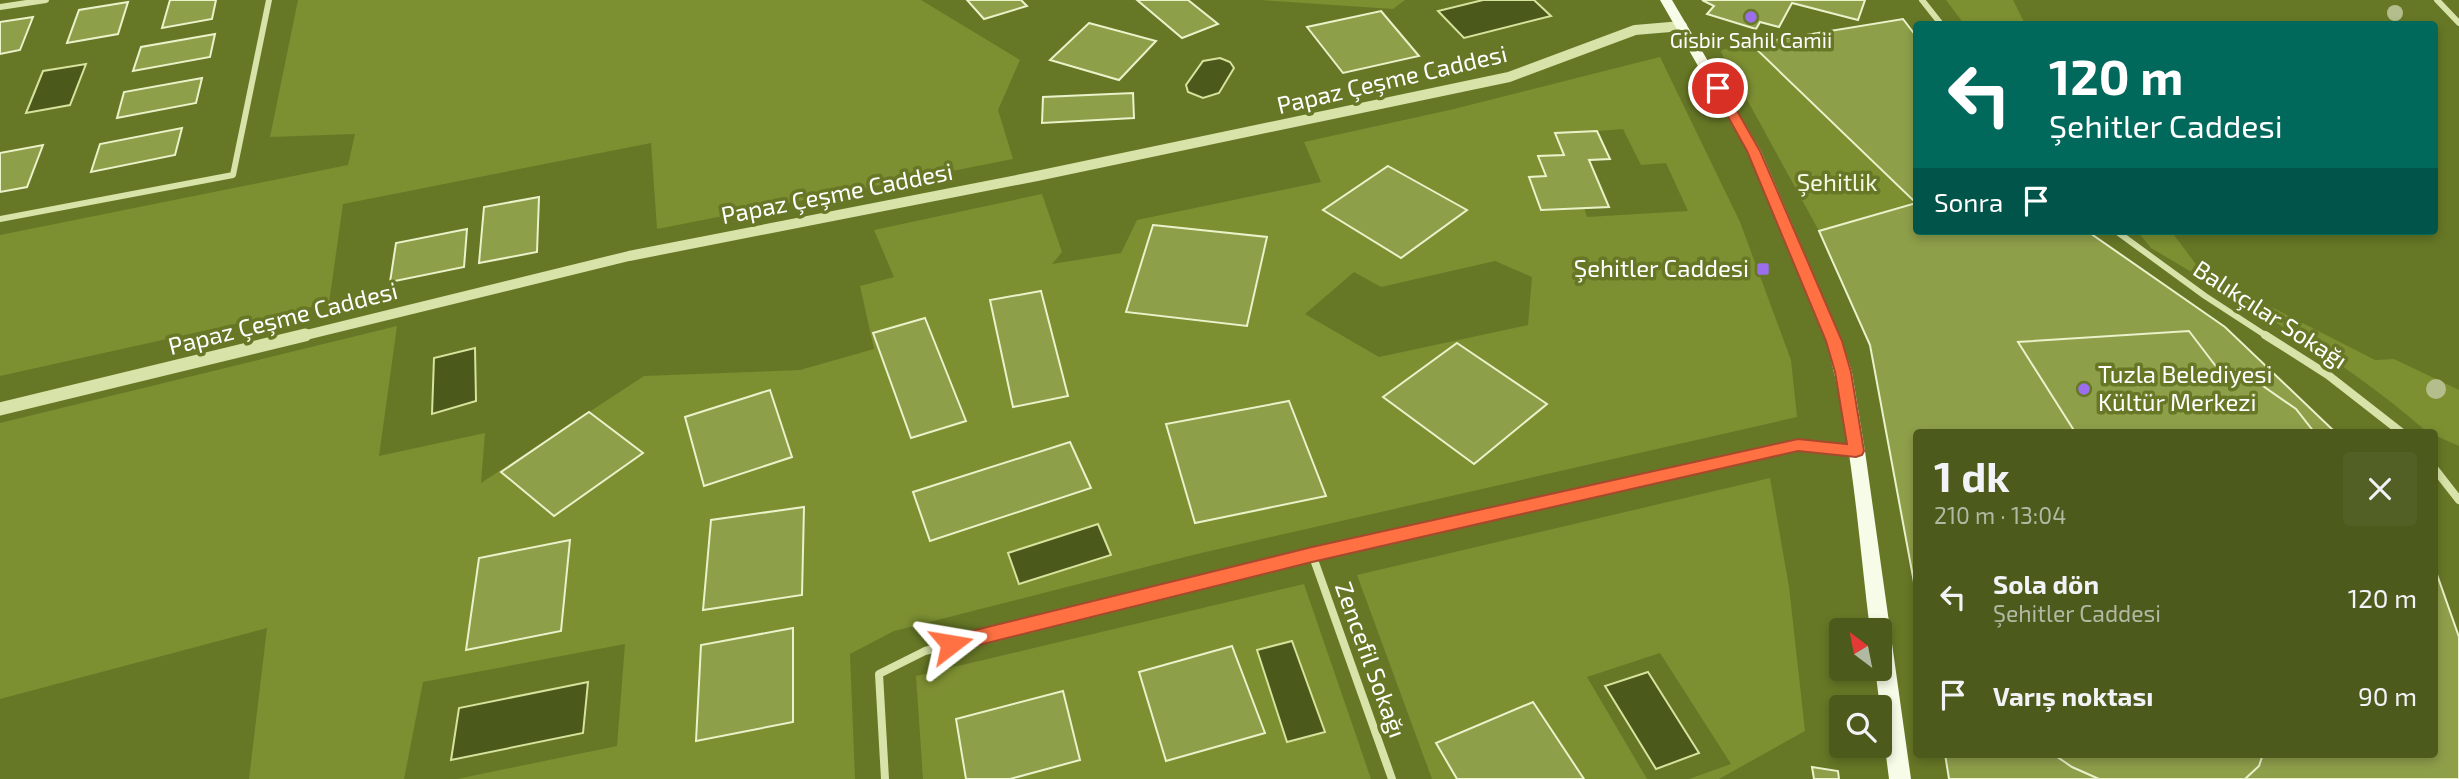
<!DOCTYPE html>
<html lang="tr">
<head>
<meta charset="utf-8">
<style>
	:root { --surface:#4c5a1c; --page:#536025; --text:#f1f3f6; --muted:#b2b9a3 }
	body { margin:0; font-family:"Exo 2",sans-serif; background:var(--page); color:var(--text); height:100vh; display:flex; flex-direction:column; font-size:26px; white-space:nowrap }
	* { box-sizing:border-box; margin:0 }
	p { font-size:23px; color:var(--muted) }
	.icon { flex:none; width:38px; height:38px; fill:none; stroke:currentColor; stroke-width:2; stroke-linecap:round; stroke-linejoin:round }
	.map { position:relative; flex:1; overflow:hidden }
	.panel { position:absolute; left:1913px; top:429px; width:525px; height:329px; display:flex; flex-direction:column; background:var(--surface); border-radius:7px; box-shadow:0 4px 10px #0003 }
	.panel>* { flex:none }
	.hud { position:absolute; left:1913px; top:21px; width:525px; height:214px; border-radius:7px; box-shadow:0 4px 10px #0003; background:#00695c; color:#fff; overflow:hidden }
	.needle { width:46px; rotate:328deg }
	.tools { position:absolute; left:1829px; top:618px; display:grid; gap:14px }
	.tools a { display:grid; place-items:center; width:63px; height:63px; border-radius:7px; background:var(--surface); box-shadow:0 4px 10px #0003; font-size:35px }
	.pin { position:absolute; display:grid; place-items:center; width:60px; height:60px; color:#fff; margin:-30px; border:4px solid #fff; border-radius:50%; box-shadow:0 2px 7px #0007 }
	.me { position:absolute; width:77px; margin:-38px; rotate:76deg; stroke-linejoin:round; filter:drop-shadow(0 0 5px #0008) }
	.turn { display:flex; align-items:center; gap:24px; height:147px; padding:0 21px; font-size:32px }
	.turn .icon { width:91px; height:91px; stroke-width:2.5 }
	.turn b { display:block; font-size:49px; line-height:60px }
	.then { display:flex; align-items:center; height:66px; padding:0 21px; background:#0003; gap:14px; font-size:26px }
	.round { display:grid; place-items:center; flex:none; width:74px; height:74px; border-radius:7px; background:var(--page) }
	.summary { display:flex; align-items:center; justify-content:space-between; height:119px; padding:0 21px }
	h1 { font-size:42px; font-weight:700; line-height:52px }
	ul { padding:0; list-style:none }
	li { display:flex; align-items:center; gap:21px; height:98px; padding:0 21px }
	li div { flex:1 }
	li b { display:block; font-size:26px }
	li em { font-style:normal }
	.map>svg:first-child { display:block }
</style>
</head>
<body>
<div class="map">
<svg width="2459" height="779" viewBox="0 0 2459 779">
	<rect width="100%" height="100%" fill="#667826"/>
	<g fill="#7c8f31" fill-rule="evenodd">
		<path d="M298,0H921L1020,60L998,110L1013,159L657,229L651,143L343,204L329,303L0,376V235L348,165L355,134L270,137Z"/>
		<path d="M1260,0H1405L1393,9Z"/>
		<path d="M1946,0H2013L2025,24H1964Z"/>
		<path d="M1751,44L1916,203L1819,231L1720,50Z"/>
		<path d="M1660,57L1740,222L1791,360L1797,417L1197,554L894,631L850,654L855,779H457L617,746L625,644L423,682L404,779H249L267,628L0,699V423L397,326L379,456L485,433L481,483L644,376L800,370L874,349L860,286L894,277L874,230L1042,194L1062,252L1052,264L1121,253L1137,220L1321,182L1304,142L1454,109ZM1623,129L1641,165L1666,163L1688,211L1587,217L1584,208L1609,207L1590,161L1610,159L1598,131ZM1495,261L1532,277L1528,325L1379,357L1305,314L1354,272L1381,287Z"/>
		<path d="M2137,231H2171L2201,271L2375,360L2394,359L2459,390V446L2434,435V432L2426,431C2341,357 2247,305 2151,248Z"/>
		<path d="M1770,478L1789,587L1805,731L1719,779H1689L1731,764L1660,653L1587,677L1647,779H1432L1357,575Z"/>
		<path d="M1304,584L1371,779H923L916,676Z"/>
	</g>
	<g fill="#4b591a" stroke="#d6e39d" stroke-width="2">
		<path d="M1483,0H1534L1551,16L1464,38L1438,11Z"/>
		<path d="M1220,58L1230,62L1234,68L1219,93L1203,98L1188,92L1186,85L1203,61Z"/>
		<path d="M86,64L70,105L26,113L43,71Z"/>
		<path d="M475,348L476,401L432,414L434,358Z"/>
		<path d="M1098,524L1111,555L1019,584L1008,553Z"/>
		<path d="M1292,641L1325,732L1287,742L1257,650Z"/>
		<path d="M1648,672L1699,753L1656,769L1605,686Z"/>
		<path d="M588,682L583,733L451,760L459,708Z"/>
	</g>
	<g fill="#8e9f4a" stroke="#eaf2ca" stroke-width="2">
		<path d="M170,0H216L212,19L162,28Z"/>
		<path d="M967,0H1021L1027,6L984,19Z"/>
		<path d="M1137,0H1188L1218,24L1182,38Z"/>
		<path d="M1702,0H1865L1858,20L1792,3L1779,27L1760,22L1756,29L1707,14L1714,6Z"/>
		<path d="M128,2L118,34L67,43L79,10Z"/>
		<path d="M1381,11L1419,56L1343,73L1307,27Z"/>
		<path d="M33,17L20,50L0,54V22Z"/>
		<path d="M1903,19L1916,36V203L1751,44Z"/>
		<path d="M1089,23L1156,41L1119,80L1050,60Z"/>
		<path d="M215,34L210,57L133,71L141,47Z"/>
		<path d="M202,78L196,103L117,118L124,92Z"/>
		<path d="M1133,93L1134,118L1042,123L1043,97Z"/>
		<path d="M182,128L175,155L91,172L100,144Z"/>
		<path d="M1597,131L1610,159L1589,160L1609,207L1541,210L1529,177L1546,176L1538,156L1564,155L1555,133Z"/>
		<path d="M43,145L27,187L0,192V153Z"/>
		<path d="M1388,166L1467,210L1401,258L1323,210Z"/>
		<path d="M539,197L537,252L479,263L484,207Z"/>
		<path d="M1916,203V231H2087L2225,327L2335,432H1916V593L1870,345L1819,231Z"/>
		<path d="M1153,225L1267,237L1247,326L1126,312Z"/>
		<path d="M467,229L464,267L390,282L396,243Z"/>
		<path d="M1041,291L1068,396L1013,407L990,300Z"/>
		<path d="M925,318L966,421L911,438L873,333Z"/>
		<path d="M2189,331L2221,373L2240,370L2296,409L2314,432H2075L2018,342Z"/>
		<path d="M1457,343L1547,404L1474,464L1383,397Z"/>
		<path d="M770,390L792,457L704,486L685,417Z"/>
		<path d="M1289,401L1326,496L1195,523L1166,424Z"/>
		<path d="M589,412L643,453L554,516L501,472Z"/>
		<path d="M1070,442L1091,488L930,541L913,492Z"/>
		<path d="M804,507L802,595L703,610L711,520Z"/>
		<path d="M570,540L561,631L466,650L479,558Z"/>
		<path d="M2434,566L2459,637V779H1949L1945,754H2434Z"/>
		<path d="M793,628V722L696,741L701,645Z"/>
		<path d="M1232,646L1265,733L1166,761L1139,672Z"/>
		<path d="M1063,691L1080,760L1010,779H966L956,719Z"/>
		<path d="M1533,702L1584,779H1457L1436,743Z"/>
		<path d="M2053,754H2263L2259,766L2245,779H2099L2072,767Z"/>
		<path d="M1812,767L1838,771L1839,779H1814Z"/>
	</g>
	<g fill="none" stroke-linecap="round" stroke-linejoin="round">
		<g stroke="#d7e3a8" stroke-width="6">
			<path d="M1922,0L1941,24"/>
			<path d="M2437,0L2459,23"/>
			<path d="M0,7L46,0"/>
			<path d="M0,219L233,175L269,0"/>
			<path d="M2116,231L2205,296L2268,337"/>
		</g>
		<g stroke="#d7e3a8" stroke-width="8">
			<path d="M2265,335L2328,375L2401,432"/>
			<path d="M2434,468L2459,500"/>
			<path d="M1312,554L1392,779"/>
			<path d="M885,779L879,674L925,651L1312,554L1798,445L1855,451"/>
		</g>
		<path stroke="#d7e3a8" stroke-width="10" d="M298,337L629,256L1037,176L1509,77L1635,30L1682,26"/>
		<path stroke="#d7e3a8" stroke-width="13" d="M0,409L305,335"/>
		<path fill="#f6fce7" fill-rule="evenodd" d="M1660,0H1672L1761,151L1842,341L1852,372L1865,451L1911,779H1889L1875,668H1880V630H1870C1858,534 1852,434 1826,341L1747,151Z"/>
	</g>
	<g fill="#b4be8d">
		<circle cx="2395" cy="13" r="8"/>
		<circle cx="2436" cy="389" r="10"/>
	</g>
	<path fill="#ff7043" stroke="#a6492c" stroke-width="2" d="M1718,84L1724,88L1760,151L1842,341L1851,372L1864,451L1862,455L1856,457L1798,451L1312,562L951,652L944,650L942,644L944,638L951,636L1312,547L1798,439L1847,444L1835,372L1826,341L1747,151L1712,88Z"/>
	<g fill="#9b6eeb" stroke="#667826" stroke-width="2.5">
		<circle cx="1751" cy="17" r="7"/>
		<rect x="1756" y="262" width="14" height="14" rx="3.5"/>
		<circle cx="2084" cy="389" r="7"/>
	</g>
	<g text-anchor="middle" stroke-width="7" stroke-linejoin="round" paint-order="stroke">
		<g font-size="21" fill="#fff" stroke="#667826">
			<text x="1751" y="48">Gisbir Sahil Camii</text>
		</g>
		<g font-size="24" fill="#fff" stroke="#667826">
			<text transform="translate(1392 80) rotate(-13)" y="8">Papaz Çeşme Caddesi</text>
			<text transform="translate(837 194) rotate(-11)" y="8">Papaz Çeşme Caddesi</text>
			<text transform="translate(2270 315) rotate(33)" y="8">Balıkçılar Sokağı</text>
			<text transform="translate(283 319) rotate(-14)" y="8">Papaz Çeşme Caddesi</text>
			<text transform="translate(1370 660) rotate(70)" y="8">Zencefil Sokağı</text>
		</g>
		<g font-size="24" fill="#f3f8e2" stroke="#667826">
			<text x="1837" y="191">Şehitlik</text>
		</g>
		<g font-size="24" fill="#fff" stroke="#667826" text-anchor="end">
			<text x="1749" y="277">Şehitler Caddesi</text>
			<text x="2098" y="383" text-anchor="start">Tuzla Belediyesi<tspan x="2098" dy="28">Kültür Merkezi</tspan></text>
		</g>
	</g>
</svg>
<div class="tools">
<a><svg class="needle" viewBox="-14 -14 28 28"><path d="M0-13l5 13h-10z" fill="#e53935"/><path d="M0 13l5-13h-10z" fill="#b2b9a3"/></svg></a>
<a><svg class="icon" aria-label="search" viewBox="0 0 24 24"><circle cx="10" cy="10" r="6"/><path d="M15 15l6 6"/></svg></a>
</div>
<div class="pin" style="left:1718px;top:88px;background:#d93025"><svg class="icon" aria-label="arrive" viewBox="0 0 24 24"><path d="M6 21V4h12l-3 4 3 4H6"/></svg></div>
<svg class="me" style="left:951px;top:644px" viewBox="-20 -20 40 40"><path d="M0-17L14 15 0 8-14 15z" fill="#ff7043" stroke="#fff" stroke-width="4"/></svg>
<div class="hud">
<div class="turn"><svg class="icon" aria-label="left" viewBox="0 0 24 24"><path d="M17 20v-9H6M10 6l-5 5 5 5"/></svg><div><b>120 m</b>Şehitler Caddesi</div></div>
<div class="then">Sonra<svg class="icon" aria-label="arrive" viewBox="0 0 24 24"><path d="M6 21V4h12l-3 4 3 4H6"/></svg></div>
</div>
<section class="panel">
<div class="summary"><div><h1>1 dk</h1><p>210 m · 13:04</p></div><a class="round"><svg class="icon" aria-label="close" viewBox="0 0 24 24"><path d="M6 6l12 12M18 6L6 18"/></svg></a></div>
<ul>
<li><svg class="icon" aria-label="left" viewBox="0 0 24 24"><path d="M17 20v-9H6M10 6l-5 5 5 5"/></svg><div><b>Sola dön</b><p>Şehitler Caddesi</p></div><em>120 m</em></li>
<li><svg class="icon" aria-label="arrive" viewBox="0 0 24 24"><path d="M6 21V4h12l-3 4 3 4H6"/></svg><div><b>Varış noktası</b></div><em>90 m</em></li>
</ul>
</section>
</div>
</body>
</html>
